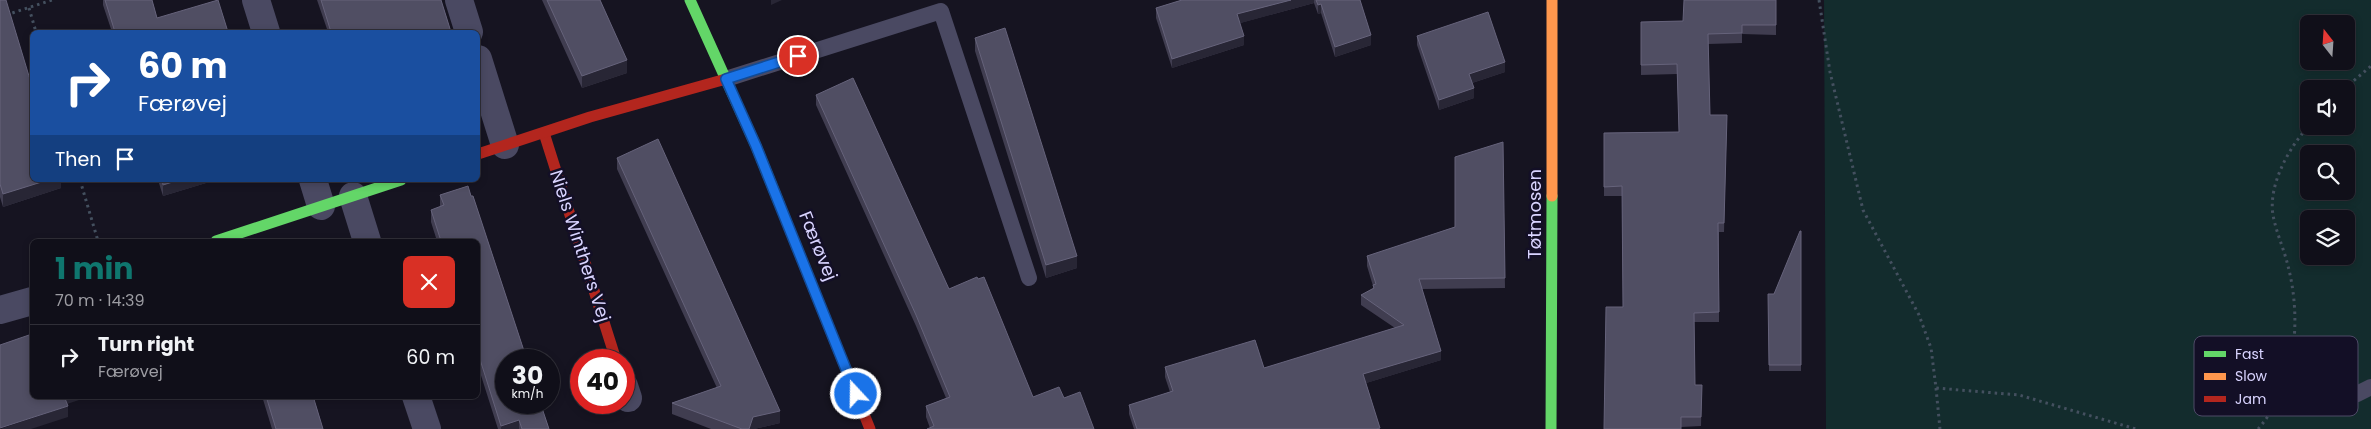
<!DOCTYPE html>
<html lang="en">
<head>
<meta charset="utf-8">
<style>
	:root { --surface:#100f19; --page:#191822; --text:#f1f3f6; --muted:#9c9ca2; --line:#302f38; --accent:#0f766e }
	body { margin:0; font-family:Poppins,sans-serif; background:var(--page); color:var(--text); height:100vh; display:flex; flex-direction:column; font-size:19px; white-space:nowrap }
	* { box-sizing:border-box; margin:0 }
	p { font-size:16px; color:var(--muted) }
	.icon { flex:none; width:28px; height:28px; fill:none; stroke:currentColor; stroke-width:2; stroke-linecap:round; stroke-linejoin:round }
	.map { position:relative; flex:1; overflow:hidden }
	.sheet { position:absolute; left:30px; top:239px; width:450px; height:160px; display:flex; flex-direction:column; background:var(--surface); border-radius:8px; box-shadow:0 2px 8px #0003,0 0 0 1px var(--line) }
	.sheet>* { flex:none }
	.guide { position:absolute; left:30px; top:30px; width:450px; height:152px; border-radius:8px; box-shadow:0 2px 8px #0003,0 0 0 1px var(--line); background:#1a4fa0; color:#fff; overflow:hidden }
	.needle { width:32px; rotate:343deg }
	.fabs { position:absolute; left:2300px; top:15px; display:grid; gap:10px }
	.fabs a { display:grid; place-items:center; width:55px; height:55px; border-radius:8px; background:var(--surface); box-shadow:0 2px 8px #0003,0 0 0 1px var(--line); font-size:25px }
	.speed { position:absolute; left:495px; top:349px; display:flex; gap:10px; font-size:25px; font-weight:700; text-align:center }
	.speed>* { display:grid; place-content:center; width:65px; height:65px; border-radius:50%; background:var(--surface); box-shadow:0 2px 8px #0003,0 0 0 1px var(--line); line-height:1 }
	.speed small { font-size:12px; font-weight:400 }
	.speed .limit { border:8px solid #d22; background:#fff; color:#111 }
	.pin { position:absolute; display:grid; place-items:center; width:42px; height:42px; color:#fff; margin:-21px; border:2px solid #fff; border-radius:50%; box-shadow:0 1px 5px #0007 }
	.me { position:absolute; width:55px; margin:-28px; rotate:339deg; stroke-linejoin:round; filter:drop-shadow(0 0 4px #0008) }
	.turn { display:flex; align-items:center; gap:18px; height:105px; padding:0 25px; font-size:22px }
	.turn .icon { width:65px; height:65px; stroke-width:2.5 }
	.turn b { display:block; font-size:35px; line-height:42px }
	.then { display:flex; align-items:center; height:48px; padding:0 25px; background:#0003; gap:10px; font-size:19px }
	.round { display:grid; place-items:center; flex:none; width:52px; height:52px; border-radius:8px; background:var(--page) }
	.summary { display:flex; align-items:center; justify-content:space-between; height:85px; padding:0 25px }
	h1 { font-size:30px; font-weight:700; line-height:38px; color:var(--accent) }
	ul { padding:0; list-style:none }
	li { display:flex; align-items:center; gap:15px; height:65px; padding:0 25px; border-top:1px solid var(--line) }
	li div { flex:1 }
	li b { display:block; font-size:19px }
	li em { font-style:normal }
	.map>svg:first-child { display:block }
</style>
</head>
<body>
<div class="map">
<svg width="2371" height="429" viewBox="0 0 2371 429">
	<rect width="100%" height="100%" fill="#161421"/>
	<path fill="#132c2d" fill-rule="evenodd" d="M1824,0H2371V429H1826ZM2309,24H2346V61H2309ZM2309,89H2346V126H2309ZM2309,154H2346V191H2309ZM2309,219H2346V256H2309Z"/>
	<g fill="none" stroke-linecap="round" stroke-linejoin="round">
		<g stroke="#44505f" stroke-width="3" stroke-dasharray="2.5 4" stroke-linecap="butt">
			<path d="M1819,0L1830,72L1863,210L1919,315L1931,348L1936,388L2019,395L2136,429"/>
			<path d="M29,8L36,32"/>
			<path d="M0,17L52,0"/>
			<path d="M2344,89L2371,66"/>
			<path d="M80,180L98,241"/>
			<path d="M1936,388L1940,429"/>
			<path d="M2258,429C2296,386 2302,320 2288,266C2284,249 2276,232 2273,215C2268,185 2289,147 2309,126"/>
		</g>
		<g stroke="#4a4962" stroke-width="16">
			<path d="M726,79L941,11L1029,278"/>
			<path d="M2357,394L2371,387"/>
		</g>
		<g stroke="#4a4962" stroke-width="28">
			<path d="M256,0L266,32"/>
			<path d="M459,0L469,32"/>
			<path d="M478,59L505,145"/>
			<path d="M313,180L321,206"/>
			<path d="M353,196L367,241"/>
			<path d="M0,310L32,301"/>
			<path d="M624,386L628,398"/>
			<path d="M416,396L427,429"/>
		</g>
		<g stroke="#63d668" stroke-width="11">
			<path d="M690,0L756,146L779,203"/>
			<path d="M216,241L401,180"/>
			<path d="M1551,429L1552,196"/>
		</g>
		<path stroke="#ff974d" stroke-width="11" d="M1552,0V196"/>
		<g stroke="#b3261e" stroke-width="11">
			<path d="M544,133L616,360"/>
			<path d="M478,154L590,117L726,79"/>
			<path d="M779,203L870,429"/>
		</g>
	</g>
	<g fill="#403d50">
		<path d="M0,0L61,180V188L3,207L0,197Z"/>
		<path d="M103,0H152L157,18L228,32H112L103,5Z"/>
		<path d="M317,0H441L451,32H328Z"/>
		<path d="M542,0H600L627,73L582,88Z"/>
		<path d="M1182,0H1360L1371,45L1335,57L1321,13L1318,14L1314,3L1240,23L1244,45L1172,68L1156,18V8Z"/>
		<path d="M1776,0V35L1742,34V43L1708,44L1710,115H1727L1724,232H1719V322H1694L1695,385H1702L1701,426L1681,427L1623,307L1622,196H1604V133L1679,132L1677,74L1641,75V22L1683,21Z"/>
		<path d="M1417,36L1505,72L1472,83L1474,98L1439,110L1417,45Z"/>
		<path d="M975,38L1077,268L1046,278L975,51Z"/>
		<path d="M816,95L949,289L1033,397L1064,398L1094,429L930,428L926,417V406L946,398L916,326L816,105Z"/>
		<path d="M1503,142L1505,288L1422,289L1441,360L1366,383L1380,429H1134L1129,414V405L1170,392L1165,377V367L1264,368L1395,328L1361,305V295L1373,289V286L1367,266V256L1455,227Z"/>
		<path d="M617,158L780,423L754,429H711L672,414V403L717,388L617,169Z"/>
		<path d="M158,180H206V183L163,196Z"/>
		<path d="M468,186L471,196H473L527,360H506V402H540L549,429H498L478,366V241H437L431,222V210L440,207V195Z"/>
		<path d="M1801,231V371H1769L1768,294H1774Z"/>
		<path d="M262,396H313L323,429H272Z"/>
	</g>
	<g fill="#282635">
		<path d="M771,0H782L771,5Z"/>
		<path d="M1291,0H1314V3L1237,24V14Z"/>
		<path d="M1321,4V13L1318,14V5Z"/>
		<path d="M1371,35V45L1335,57V47Z"/>
		<path d="M1244,36V45L1172,68V59Z"/>
		<path d="M627,60V73L582,88V76Z"/>
		<path d="M1505,62V72L1469,84V74Z"/>
		<path d="M1474,88V98L1439,110V100Z"/>
		<path d="M48,180H61V188L3,207V194Z"/>
		<path d="M179,180H206V183L163,196V185Z"/>
		<path d="M1077,256V268L1046,278V265Z"/>
		<path d="M1441,351V360L1363,384V374Z"/>
		<path d="M64,396H91L64,405Z"/>
		<path d="M68,406V417L31,429H0Z"/>
		<path d="M780,411V423L754,429H749L753,417Z"/>
		<path d="M519,420V429H501V426Z"/>
	</g>
	<g fill="#504e63" stroke="#66637b">
		<path d="M0,0H6L32,86V180H48L3,194L0,184Z"/>
		<path d="M105,0H152L157,18L218,0L228,32H115Z"/>
		<path d="M321,0H441L451,32H331Z"/>
		<path d="M547,0H600L627,60L582,76Z"/>
		<path d="M1182,0H1291L1237,14L1244,36L1172,59L1156,8Z"/>
		<path d="M1316,0H1360L1371,35L1335,47L1321,4L1318,5Z"/>
		<path d="M1684,0H1776V25H1742V33L1708,34L1710,115H1727L1724,223H1718L1719,312L1694,313L1695,385H1702L1701,417H1681V429H1604L1606,307H1623L1622,186L1604,187V133L1679,132L1677,64L1641,65V22L1683,21Z"/>
		<path d="M1488,12L1505,62L1469,74L1474,88L1439,100L1417,36Z"/>
		<path d="M1005,28L1077,256L1046,265L975,38Z"/>
		<path d="M853,78L949,289L977,277L978,279L984,277L1033,397L1059,387L1064,398L1080,392L1094,429H927L934,426L926,406L950,397L916,315L816,95Z"/>
		<path d="M658,139L780,411L753,417L749,429H742L672,403L721,386L617,158Z"/>
		<path d="M1503,142L1505,278L1419,279L1441,351L1363,374L1380,428L1376,429H1137L1129,405L1173,391L1165,367L1255,340L1264,368L1404,325L1361,295L1374,288L1373,285L1376,284L1367,256L1455,227V157Z"/>
		<path d="M162,180H179L163,185Z"/>
		<path d="M468,186L471,196H473L527,360H506V402H540L549,429H522L519,420L501,426L478,353V241H441L431,210L444,205L440,195Z"/>
		<path d="M1800,231H1801V365H1769L1768,294H1774Z"/>
		<path d="M32,334V396H64L68,406L0,428V345Z"/>
		<path d="M266,396H313L323,429H276Z"/>
	</g>
	<g fill="none" stroke-linecap="round" stroke-linejoin="round">
		<defs>
			<path id="route" d="M798,56L726,79L756,146L856,394"/>
		</defs>
		<use href="#route" stroke="#114b97" stroke-width="12"/>
		<use href="#route" stroke="#1a73e8" stroke-width="9"/>
	</g>
	<g text-anchor="middle" stroke-width="5" stroke-linejoin="round" paint-order="stroke">
		<g font-size="18" fill="#d9d4ff" stroke="#130f26">
			<text transform="translate(1535 214) rotate(-90)" y="6">Tøtmosen</text>
			<text transform="translate(580 246) rotate(72)" y="6">Niels Winthers Vej</text>
			<text transform="translate(818 246) rotate(68)" y="6">Færøvej</text>
		</g>
	</g>
	<rect x="2194" y="336" width="164" height="80" rx="8" fill="#130f26" stroke="#4e4a67" stroke-width="1"/>
	<rect x="2204" y="351" width="22" height="6" fill="#63d668"/>
	<rect x="2204" y="373" width="22" height="7" fill="#ff974d"/>
	<rect x="2204" y="396" width="22" height="6" fill="#b3261e"/>
	<g font-size="14" fill="#d9d4ff">
		<text x="2235" y="359">Fast</text>
		<text x="2235" y="381">Slow</text>
		<text x="2235" y="404">Jam</text>
	</g>
</svg>
<div class="fabs">
<a><svg class="needle" viewBox="-14 -14 28 28"><path d="M0-13l5 13h-10z" fill="#e53935"/><path d="M0 13l5-13h-10z" fill="#9c9ca2"/></svg></a>
<a><svg class="icon" aria-label="sound" viewBox="0 0 24 24"><path d="M4 9h4l5-4v14l-5-4H4zM17 9q2 3 0 6"/></svg></a>
<a><svg class="icon" aria-label="search" viewBox="0 0 24 24"><circle cx="10" cy="10" r="6"/><path d="M15 15l6 6"/></svg></a>
<a><svg class="icon" aria-label="layers" viewBox="0 0 24 24"><path d="M12 4l9 5-9 5-9-5zM3 14l9 5 9-5"/></svg></a>
</div>
<div class="speed"><div>30<small>km/h</small></div><div class="limit">40</div></div>
<div class="pin" style="left:798px;top:56px;background:#d93025"><svg class="icon" aria-label="arrive" viewBox="0 0 24 24"><path d="M6 21V4h12l-3 4 3 4H6"/></svg></div>
<svg class="me" style="left:856px;top:394px" viewBox="-20 -20 40 40"><circle r="17" fill="#1a73e8" stroke="#fff" stroke-width="3"/><path d="M0-11L8 9 0 5-8 9z" fill="#fff"/></svg>
<div class="guide">
<div class="turn"><svg class="icon" aria-label="right" viewBox="0 0 24 24"><path d="M7 20v-9h11M14 6l5 5-5 5"/></svg><div><b>60 m</b>Færøvej</div></div>
<div class="then">Then<svg class="icon" aria-label="arrive" viewBox="0 0 24 24"><path d="M6 21V4h12l-3 4 3 4H6"/></svg></div>
</div>
<section class="sheet">
<div class="summary"><div><h1>1 min</h1><p>70 m · 14:39</p></div><a class="round" style="background:#d93025;color:#fff"><svg class="icon" aria-label="close" viewBox="0 0 24 24"><path d="M6 6l12 12M18 6L6 18"/></svg></a></div>
<ul>
<li><svg class="icon" aria-label="right" viewBox="0 0 24 24"><path d="M7 20v-9h11M14 6l5 5-5 5"/></svg><div><b>Turn right</b><p>Færøvej</p></div><em>60 m</em></li>
</ul>
</section>
</div>
</body>
</html>
